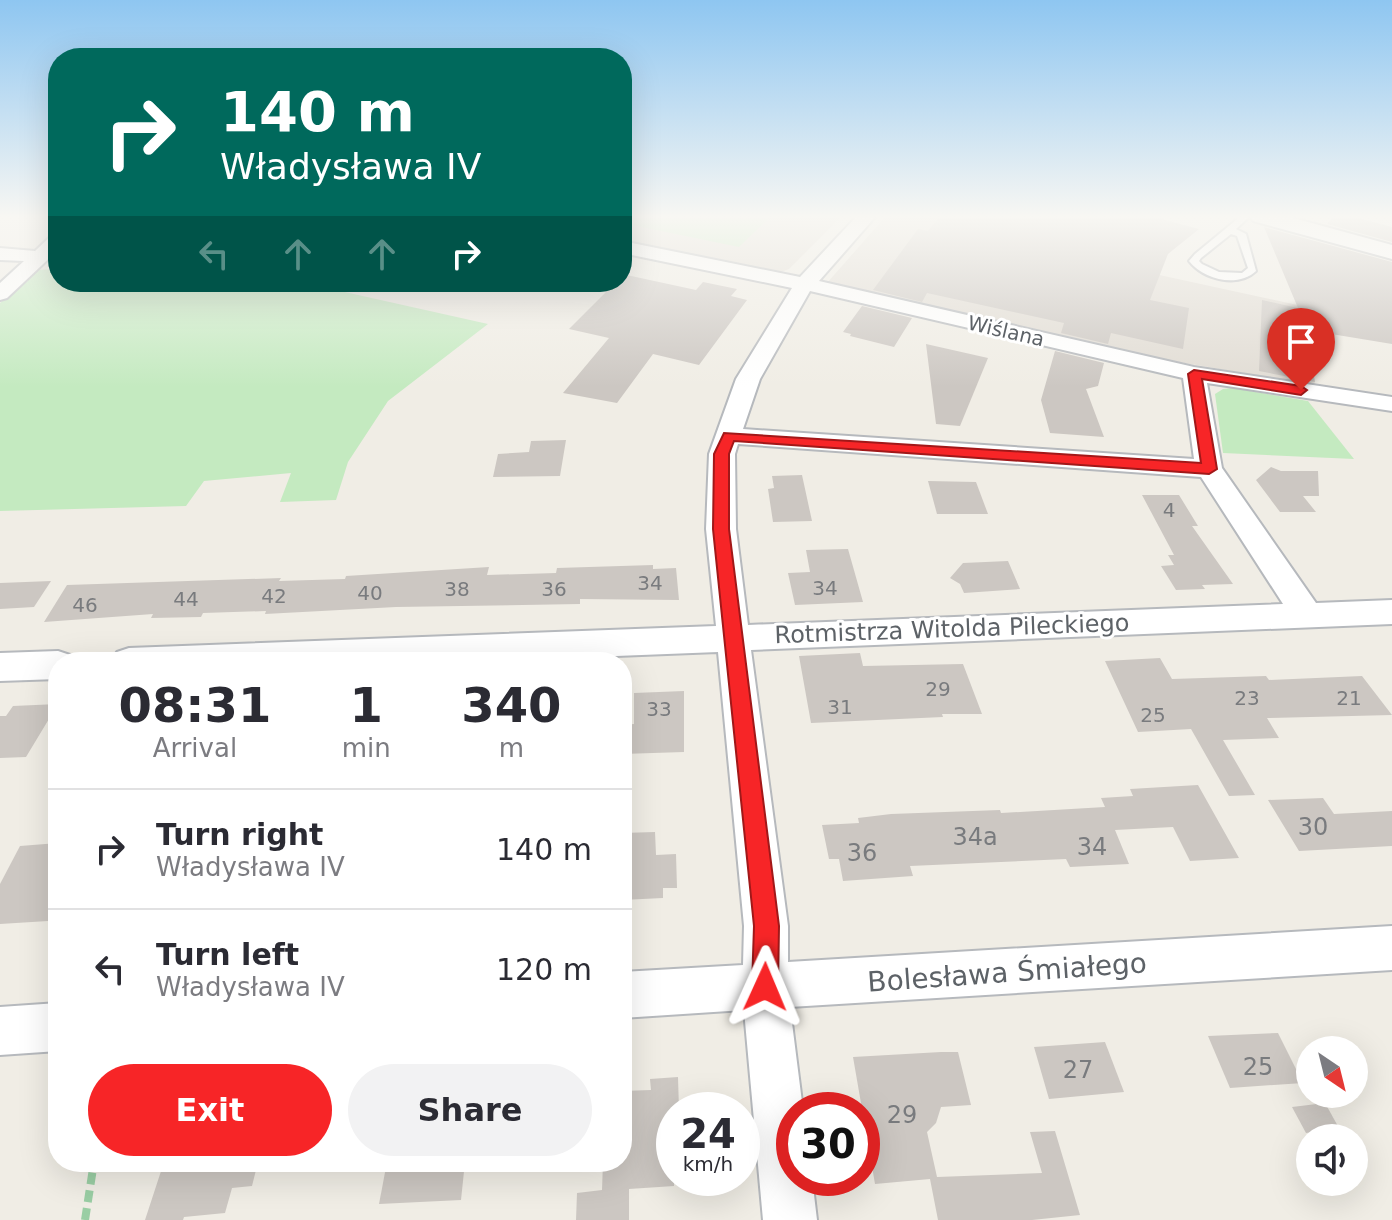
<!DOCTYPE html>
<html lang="en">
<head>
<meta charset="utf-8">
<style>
	:root { --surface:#fff; --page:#f2f2f3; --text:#2b2b33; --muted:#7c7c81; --line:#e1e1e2; --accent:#f72527 }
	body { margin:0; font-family:"DejaVu Sans",sans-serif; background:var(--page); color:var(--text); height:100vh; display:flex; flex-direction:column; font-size:30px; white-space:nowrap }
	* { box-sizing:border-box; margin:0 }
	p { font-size:26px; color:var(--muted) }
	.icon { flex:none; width:44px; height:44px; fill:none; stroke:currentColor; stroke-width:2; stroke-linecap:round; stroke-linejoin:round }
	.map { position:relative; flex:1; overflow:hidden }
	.side { position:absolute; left:48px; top:652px; width:584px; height:520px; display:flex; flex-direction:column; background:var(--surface); border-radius:32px; box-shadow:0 8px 32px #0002 }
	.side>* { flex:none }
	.guide { position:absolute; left:48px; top:48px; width:584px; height:244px; border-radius:32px; box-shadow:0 8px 32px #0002; background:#00695c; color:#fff; overflow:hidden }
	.needle { width:52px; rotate:145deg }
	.fabs { position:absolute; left:1296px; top:1036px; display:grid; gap:16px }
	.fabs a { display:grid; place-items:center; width:72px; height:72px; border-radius:50%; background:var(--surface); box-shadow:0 8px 32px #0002; font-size:40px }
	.speed { position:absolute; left:656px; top:1092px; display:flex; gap:16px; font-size:40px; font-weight:700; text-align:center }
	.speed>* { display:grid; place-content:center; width:104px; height:104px; border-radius:50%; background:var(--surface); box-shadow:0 8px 32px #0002; line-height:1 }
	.speed small { font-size:20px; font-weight:400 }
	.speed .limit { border:12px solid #d22; background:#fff; color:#111 }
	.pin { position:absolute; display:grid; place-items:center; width:68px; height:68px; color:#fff; margin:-82px -34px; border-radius:50% 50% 50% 0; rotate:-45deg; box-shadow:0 0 8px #0007 }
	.pin .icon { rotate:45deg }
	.me { position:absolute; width:88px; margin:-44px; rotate:1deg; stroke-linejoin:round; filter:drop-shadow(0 0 6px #0008) }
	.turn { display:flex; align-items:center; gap:28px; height:168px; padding:0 40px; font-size:36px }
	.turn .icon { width:104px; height:104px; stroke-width:2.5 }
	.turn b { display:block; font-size:56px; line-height:68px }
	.lanes { display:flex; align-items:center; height:76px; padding:0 40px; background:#0003; justify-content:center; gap:40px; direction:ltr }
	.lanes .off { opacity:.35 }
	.eta { display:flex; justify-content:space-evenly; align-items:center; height:136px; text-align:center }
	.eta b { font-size:48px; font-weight:600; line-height:56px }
	.button { display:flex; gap:16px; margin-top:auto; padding:16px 40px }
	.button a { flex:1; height:92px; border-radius:48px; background:var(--accent); color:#fff; font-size:32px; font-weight:600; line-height:92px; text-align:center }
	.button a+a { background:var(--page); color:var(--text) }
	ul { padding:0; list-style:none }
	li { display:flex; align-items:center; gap:24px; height:120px; padding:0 40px; border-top:2px solid var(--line) }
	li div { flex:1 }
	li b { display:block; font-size:30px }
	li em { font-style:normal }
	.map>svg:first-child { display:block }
</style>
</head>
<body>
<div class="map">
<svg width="1392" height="1220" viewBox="0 0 1392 1220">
	<rect width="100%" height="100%" fill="#f0ede5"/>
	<g fill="#e1dcd4">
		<path d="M622,216H842L789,269L781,272L622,240Z"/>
		<path d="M886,216L1088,218L1072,256L1302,306L1315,385L1173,361L827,283Z"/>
	</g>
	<g fill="#c4eac0">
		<path d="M622,216H771L739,247L622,223Z"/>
		<path d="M58,269V282H300L488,324L388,401L348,462L336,500L280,502L291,473L204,481L186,506L0,511V303L35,270Z"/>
		<path d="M1232,388L1308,401L1354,459L1223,453L1215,394L1223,389Z"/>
	</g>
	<g fill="#ccc7c2">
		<path d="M940,216H1150L1199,229L1168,254L1150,300L1189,308L1183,349L1111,333L1108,344L1061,333L1064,323L927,293L922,302L873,290L918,229L928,231Z"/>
		<path d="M1334,216H1351L1392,227V242L1327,224Z"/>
		<path d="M1264,227L1392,262V344L1307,330L1305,325L1315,382L1259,371L1262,300L1298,308Z"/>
		<path d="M622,274L696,290L703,282L737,289L731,296L747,300L699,365L653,354L617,403L563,393L609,338L569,329L616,282H622Z"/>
		<path d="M862,306L912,318L894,347L850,336L851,334L843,332Z"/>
		<path d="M926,344L988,358L960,426L936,424Z"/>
		<path d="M1055,351L1104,363L1098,386L1086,389L1104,437L1050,433L1041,400Z"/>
		<path d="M566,440L560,476L493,477L498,454L529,452L531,441Z"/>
		<path d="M1271,467L1281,471H1318L1319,496H1303L1316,512H1280L1256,480Z"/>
		<path d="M802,475L812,521L773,522L768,489L774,488L772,476Z"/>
		<path d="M928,481L976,482L988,514H937Z"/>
		<path d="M1142,495H1179L1198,526H1192L1233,584L1202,585L1205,589L1176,590L1161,566L1174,565L1168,555H1174Z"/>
		<path d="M848,549L863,602L795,605L788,573L810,572L806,550Z"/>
		<path d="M1008,561L1020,589L964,593L960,584L950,578L963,563Z"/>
		<path d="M653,565V569L676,568L679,600L580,599V604L396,607L265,614L266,611L203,613L201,617L151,618L153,614L44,622L67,585L281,578L279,581L345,579L346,576L489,567L487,575L556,573L557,568Z"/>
		<path d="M51,581L34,607L0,609V583Z"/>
		<path d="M860,653L863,666L963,664L982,714H942L943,717L811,723L799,656Z"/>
		<path d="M1160,658L1172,679L1266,676L1269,680L1362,676L1392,715L1267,718L1279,738L1223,740L1255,795L1229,796L1191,729L1138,732L1105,661Z"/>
		<path d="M684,691V752L622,754V725L634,724V693Z"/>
		<path d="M58,704L26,757L0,758V716H6L13,706Z"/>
		<path d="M1198,785L1239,858L1190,861L1173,827L1115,830L1129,864L1070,867L1066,859L910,866L913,876L843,881L839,859H829L822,825L859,823L858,818L891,814L1000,810L1001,813L1105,807L1101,798L1133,796L1130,789Z"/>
		<path d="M1323,798L1334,814L1392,811V846L1299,851L1268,800Z"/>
		<path d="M655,832L656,855L676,854L677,888H663V898L622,900V833Z"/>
		<path d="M58,843V900L48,921L0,924V884L20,846Z"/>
		<path d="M1278,1033L1303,1083L1230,1088L1208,1036Z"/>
		<path d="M1105,1042L1124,1092L1049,1099L1034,1047Z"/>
		<path d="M941,1052H958L971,1105L941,1107L936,1123L927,1132L937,1177L1042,1173L1030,1132L1055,1131L1080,1215L1032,1220H938L930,1179L875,1184L853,1057Z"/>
		<path d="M678,1077L679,1110H674V1186L629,1189V1220H576L577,1193L602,1190L603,1162H622V1091L651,1090L650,1079Z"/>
		<path d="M1325,1103L1339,1128L1306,1133L1292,1107Z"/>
		<path d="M164,1162H258L252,1186L232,1188L225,1213L184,1217L183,1220H145Z"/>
		<path d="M387,1162H465L461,1200L379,1204Z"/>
	</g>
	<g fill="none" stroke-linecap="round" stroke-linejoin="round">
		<defs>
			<path id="service" d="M1241,216H1250L1236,229L1246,234L1256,271C1238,288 1204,280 1189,261L1195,254ZM1231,234L1237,236L1248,268L1242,273L1219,272L1202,264L1199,261L1201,258Z"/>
			<g id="minor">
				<path d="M857,216H876L819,281L1194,367L1392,397V411L1207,383L1222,468L1316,603L1392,600V624L751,650L788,926V962L1392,926V970L790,1007L803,1110H794V1178H812L817,1220H763L744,1010L622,1018V972L743,965L744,926L718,652L462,662H112L117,652L129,648L716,626L706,529L709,454L736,379L792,288L622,253V241L800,277ZM810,291L1183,378L1194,459L743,429L760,379ZM738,444L1201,477L1283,604L748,625L736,529L735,454Z"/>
				<path d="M58,234V250L7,298L0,300V283L24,261L0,260V248L35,251L51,236Z"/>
				<path d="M58,651L70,655L73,662H58V679L0,681V653Z"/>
				<path d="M58,1003V1051L0,1055V1007Z"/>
			</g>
			<path id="tertiary" d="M1250,216H1286L1392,245V259L1253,221Z"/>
		</defs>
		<use href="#service" stroke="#b6b9bd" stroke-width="4"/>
		<use href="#minor" stroke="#b6b9bd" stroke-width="4"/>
		<use href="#tertiary" stroke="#b6b9bd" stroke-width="4"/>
		<path stroke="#9acea4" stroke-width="8" stroke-dasharray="12 6" stroke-linecap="butt" d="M85,1220L94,1162"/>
		<use href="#service" fill="#fff" fill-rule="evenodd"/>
		<use href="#minor" fill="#fff" fill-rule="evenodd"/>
		<use href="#tertiary" fill="#fff" fill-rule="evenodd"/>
	</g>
	<linearGradient id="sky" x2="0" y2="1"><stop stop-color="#8ec6f1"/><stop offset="0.56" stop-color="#f8f7f3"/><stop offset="1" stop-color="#f8f7f3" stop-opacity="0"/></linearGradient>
	<rect width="1392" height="387" fill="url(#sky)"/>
	<path fill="#f72527" stroke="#a11819" stroke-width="2" d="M1194,370L1301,386L1307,390L1301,395L1202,379L1217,469L1209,474L734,441L729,454V529L779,926L778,987L774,996L765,1000L756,996L752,987L754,926L713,529L714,454L724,433L1201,463L1188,374Z"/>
	<g text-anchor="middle" stroke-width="6" stroke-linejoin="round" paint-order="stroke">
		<g font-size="20" fill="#5d6267" stroke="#fff">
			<text transform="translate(1006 331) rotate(13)" y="7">Wiślana</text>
		</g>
		<g font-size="20" fill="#797b7e">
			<text x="1169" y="517">4</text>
			<text x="650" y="590">34</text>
			<text x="825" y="595">34</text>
			<text x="457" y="596">38</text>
			<text x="554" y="596">36</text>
			<text x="370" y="600">40</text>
			<text x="274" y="603">42</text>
			<text x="186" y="606">44</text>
			<text x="85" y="612">46</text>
			<text x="938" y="696">29</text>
			<text x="1247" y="705">23</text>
			<text x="1349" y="705">21</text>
			<text x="840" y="714">31</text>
			<text x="659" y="716">33</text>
			<text x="1153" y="722">25</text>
		</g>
		<g font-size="24" fill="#5d6267" stroke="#fff">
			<text transform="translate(952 629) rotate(-2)" y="8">Rotmistrza Witolda Pileckiego</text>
		</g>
		<g font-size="24" fill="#797b7e">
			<text x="1313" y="835">30</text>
			<text x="975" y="845">34a</text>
			<text x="1092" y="855">34</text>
			<text x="862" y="861">36</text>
			<text x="1258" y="1075">25</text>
			<text x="1078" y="1078">27</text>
			<text x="902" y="1123">29</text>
		</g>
		<g font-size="28" fill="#5d6267" stroke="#fff">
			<text transform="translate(1007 972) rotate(-4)" y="10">Bolesława Śmiałego</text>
		</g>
	</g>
</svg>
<div class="fabs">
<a><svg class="needle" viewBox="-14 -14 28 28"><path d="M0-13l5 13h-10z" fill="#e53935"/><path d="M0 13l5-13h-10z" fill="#7c7c81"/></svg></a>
<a><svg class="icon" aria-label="sound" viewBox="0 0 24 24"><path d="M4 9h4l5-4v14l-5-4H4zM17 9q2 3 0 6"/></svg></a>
</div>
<div class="speed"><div>24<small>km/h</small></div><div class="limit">30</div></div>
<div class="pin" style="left:1301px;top:390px;background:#d93025"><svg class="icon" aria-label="arrive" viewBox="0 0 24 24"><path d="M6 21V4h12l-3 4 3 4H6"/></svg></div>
<svg class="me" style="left:765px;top:987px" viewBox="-20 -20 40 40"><path d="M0-17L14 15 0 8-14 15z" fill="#f72527" stroke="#fff" stroke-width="4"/></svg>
<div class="guide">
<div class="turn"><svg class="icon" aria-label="right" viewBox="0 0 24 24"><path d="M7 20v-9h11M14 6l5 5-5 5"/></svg><div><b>140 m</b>Władysława IV</div></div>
<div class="lanes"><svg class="icon off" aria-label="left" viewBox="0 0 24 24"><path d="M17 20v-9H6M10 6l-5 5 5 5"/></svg><svg class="icon off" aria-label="ahead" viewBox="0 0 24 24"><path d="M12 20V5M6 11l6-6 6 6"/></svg><svg class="icon off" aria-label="ahead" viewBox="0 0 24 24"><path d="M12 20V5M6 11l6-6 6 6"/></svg><svg class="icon" aria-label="right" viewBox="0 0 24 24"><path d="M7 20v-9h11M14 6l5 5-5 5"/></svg></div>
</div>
<section class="side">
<div class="eta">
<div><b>08:31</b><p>Arrival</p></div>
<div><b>1</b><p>min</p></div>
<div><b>340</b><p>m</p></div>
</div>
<ul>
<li><svg class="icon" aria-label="right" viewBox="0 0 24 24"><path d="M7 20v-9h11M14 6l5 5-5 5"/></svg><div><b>Turn right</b><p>Władysława IV</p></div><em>140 m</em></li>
<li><svg class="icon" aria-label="left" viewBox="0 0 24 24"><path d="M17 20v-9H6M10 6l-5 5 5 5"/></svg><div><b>Turn left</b><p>Władysława IV</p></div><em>120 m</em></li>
</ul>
<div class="button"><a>Exit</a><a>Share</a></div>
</section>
</div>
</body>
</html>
